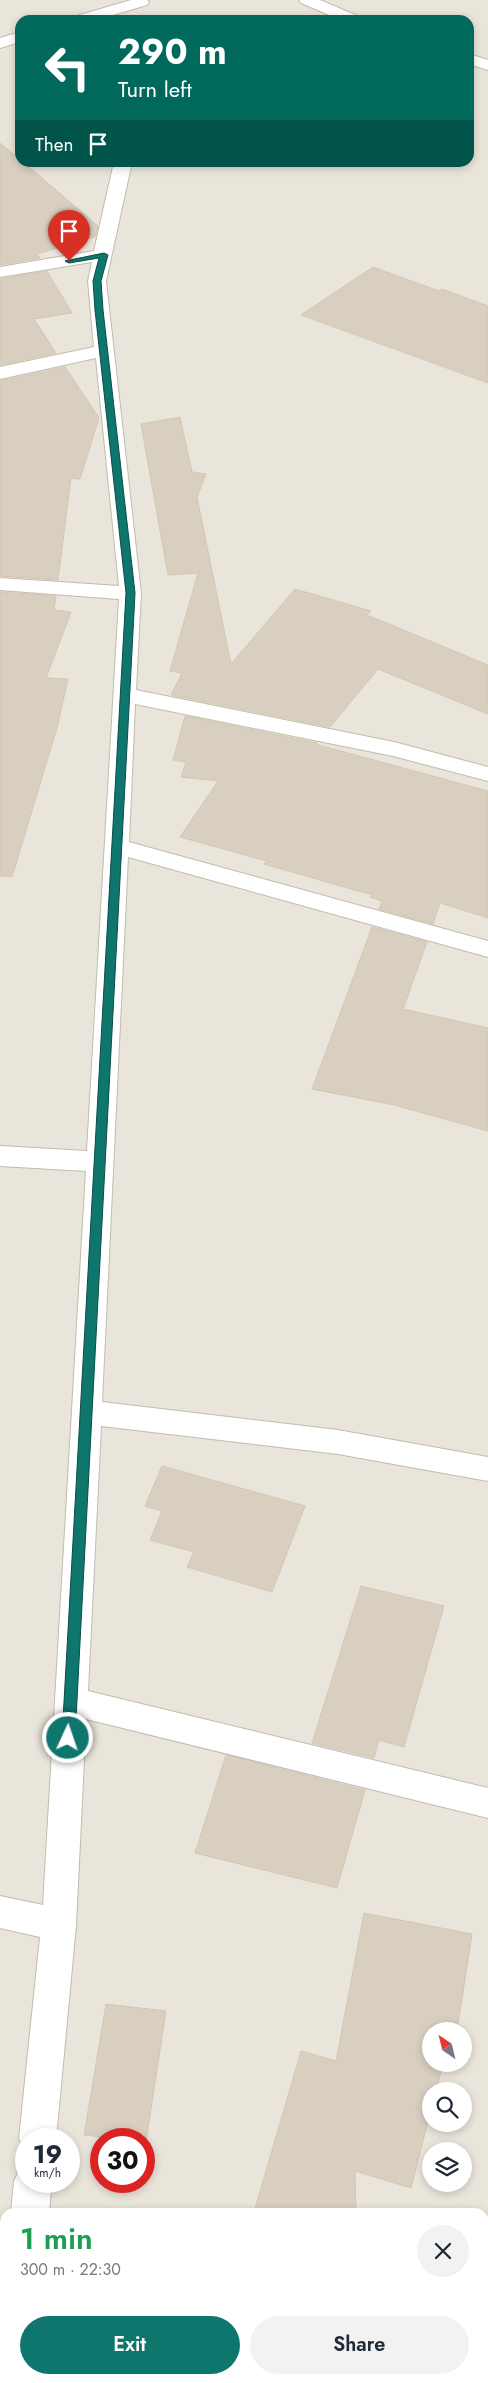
<!DOCTYPE html>
<html lang="en">
<head>
<meta charset="utf-8">
<style>
	:root { --surface:#fff; --page:#f2f2f3; --text:#1f2937; --muted:#747a83; --accent:#0f766e }
	body { margin:0; font-family:Jost,sans-serif; background:var(--page); color:var(--text); height:100vh; display:flex; flex-direction:column; font-size:19px; white-space:nowrap }
	* { box-sizing:border-box; margin:0 }
	p { font-size:16px; color:var(--muted) }
	.icon { flex:none; width:28px; height:28px; fill:none; stroke:currentColor; stroke-width:2; stroke-linecap:round; stroke-linejoin:round }
	.map { position:relative; flex:1; overflow:hidden }
	.side { position:absolute; left:0px; top:2208px; width:489px; height:176px; display:flex; flex-direction:column; background:var(--surface); border-radius:15px 15px 0 0; box-shadow:0 2px 8px #0003 }
	.side>* { flex:none }
	.guide { position:absolute; left:15px; top:15px; width:459px; height:152px; border-radius:15px; box-shadow:0 2px 8px #0003; background:#00695c; color:#fff; overflow:hidden }
	.needle { width:32px; rotate:325deg }
	.controls { position:absolute; left:422px; top:2022px; display:grid; gap:10px }
	.controls a { display:grid; place-items:center; width:50px; height:50px; border-radius:50%; background:var(--surface); box-shadow:0 2px 8px #0003; font-size:25px }
	.speed { position:absolute; left:15px; top:2128px; display:flex; gap:10px; font-size:25px; font-weight:700; text-align:center }
	.speed>* { display:grid; place-content:center; width:65px; height:65px; border-radius:50%; background:var(--surface); box-shadow:0 2px 8px #0003; line-height:1 }
	.speed small { font-size:12px; font-weight:400 }
	.speed .limit { border:8px solid #d22; background:#fff; color:#111 }
	.pin { position:absolute; display:grid; place-items:center; width:42px; height:42px; color:#fff; margin:-51px -21px; border-radius:50% 50% 50% 0; rotate:-45deg; box-shadow:0 0 5px #0007 }
	.pin .icon { rotate:45deg }
	.me { position:absolute; width:55px; margin:-28px; rotate:3deg; stroke-linejoin:round; filter:drop-shadow(0 0 4px #0008) }
	.turn { display:flex; align-items:center; gap:18px; height:105px; padding:0 20px; font-size:22px }
	.turn .icon { width:65px; height:65px; stroke-width:2.5 }
	.turn b { display:block; font-size:35px; line-height:42px }
	.then { display:flex; align-items:center; height:48px; padding:0 20px; background:#0003; gap:10px; font-size:19px }
	.round { display:grid; place-items:center; flex:none; width:52px; height:52px; border-radius:26px; background:var(--page) }
	.summary { display:flex; align-items:center; justify-content:space-between; height:85px; padding:0 20px }
	h1 { font-size:30px; font-weight:600; line-height:38px; color:#1e9e55 }
	.cta { display:flex; gap:10px; margin-top:auto; padding:10px 20px }
	.cta a { flex:1; height:58px; border-radius:30px; background:var(--accent); color:#fff; font-size:20px; font-weight:600; line-height:58px; text-align:center }
	.cta a+a { background:var(--page); color:var(--text) }
	.map>svg:first-child { display:block }
</style>
</head>
<body>
<div class="map">
<svg width="488" height="2383" viewBox="0 0 488 2383">
	<rect width="100%" height="100%" fill="#f6f3ec"/>
	<path fill="#eae5da" fill-rule="evenodd" d="M0,0H488V2383H0ZM20,20H469V162H20ZM431,2031H464V2064H431ZM431,2091H464V2124H431ZM26,2139H69V2181H26ZM101,2139H144V2181H101ZM431,2151H464V2184H431ZM5,2212H484V2379H5Z"/>
	<g fill="#d8cfc1" stroke="#d3c7b4">
		<path d="M0,143L20,160V162H23L98,226L95,237L37,254L40,258L0,265Z"/>
		<path d="M373,267L439,291L442,289L488,306V383L301,315Z"/>
		<path d="M47,271L72,313L34,319L56,353L0,365V279Z"/>
		<path d="M65,367L99,418L80,479L71,478L58,580L0,576V381Z"/>
		<path d="M180,417L192,472L206,474L197,497L231,664L295,589L371,611L367,615L488,665V714L378,669L330,727L171,695L182,673L170,671L198,573L168,575L141,424Z"/>
		<path d="M0,592L56,596L54,610L71,612L46,678L68,679L57,728L12,877L0,876Z"/>
		<path d="M185,716L317,743L315,744L488,791V918L440,903L433,924L379,909L382,901L370,897L372,895L264,864L267,861L180,837L218,781L181,777L186,762L173,760Z"/>
		<path d="M372,927L427,942L403,1009L488,1028V1131L394,1105L312,1089Z"/>
		<path d="M162,1466L305,1506L272,1592L187,1567L194,1552L150,1540L162,1511L145,1506Z"/>
		<path d="M361,1586L444,1606L404,1747L379,1740L374,1758L312,1743Z"/>
		<path d="M226,1755L365,1790L337,1888L195,1853Z"/>
		<path d="M364,1913L472,1934L457,2031H431V2064H451V2066L443,2064L436,2091H431V2110L411,2188L355,2171L356,2212H254L301,2051L336,2061Z"/>
		<path d="M106,2004L166,2011L146,2142H144V2139H118L84,2135Z"/>
	</g>
	<g fill="none" stroke-linecap="round" stroke-linejoin="round">
		<defs>
			<g id="minor">
				<path d="M131,0H147L149,2L147,5L96,20H71L73,17Z"/>
				<path d="M299,0H320L360,17L362,20H341L301,3Z"/>
				<path d="M20,32V42L0,48V38Z"/>
				<path d="M469,54L488,60V70L469,64Z"/>
				<path d="M114,162H132L106,281L141,593L136,690L394,742L488,767V781L393,756L135,704L129,842L488,941V957L128,857L102,1402L338,1430L488,1457V1481L338,1454L101,1426L88,1691L488,1788V1818L86,1719L76,1925L56,2139H26V2153L19,2139L40,1937L0,1928V1896L43,1905L86,1171L0,1166V1146L87,1151L119,599L0,590V578L119,586L96,358L0,379V367L94,347L88,281L92,262L0,277V267L94,251Z"/>
				<path d="M26,2165V2181H52L49,2212H11L14,2181L20,2168Z"/>
				<path d="M5,2363V2379H33V2383H0V2365Z"/>
			</g>
		</defs>
		<use href="#minor" stroke="#c2bbae" stroke-width="2"/>
		<use href="#minor" fill="#fff" fill-rule="evenodd"/>
	</g>
	<path fill="#0f766e" stroke="#0a4d48" d="M104,253L108,255L101,281L103,310L135,593L75,1738L73,1742L68,1744L64,1742L62,1738L126,593L95,310L93,281L99,258L69,263L65,261Z"/>
</svg>
<div class="controls">
<a><svg class="needle" viewBox="-14 -14 28 28"><path d="M0-13l5 13h-10z" fill="#e53935"/><path d="M0 13l5-13h-10z" fill="#747a83"/></svg></a>
<a><svg class="icon" aria-label="search" viewBox="0 0 24 24"><circle cx="10" cy="10" r="6"/><path d="M15 15l6 6"/></svg></a>
<a><svg class="icon" aria-label="layers" viewBox="0 0 24 24"><path d="M12 4l9 5-9 5-9-5zM3 14l9 5 9-5"/></svg></a>
</div>
<div class="speed"><div>19<small>km/h</small></div><div class="limit">30</div></div>
<div class="pin" style="left:69px;top:261px;background:#d93025"><svg class="icon" aria-label="arrive" viewBox="0 0 24 24"><path d="M6 21V4h12l-3 4 3 4H6"/></svg></div>
<svg class="me" style="left:68px;top:1738px" viewBox="-20 -20 40 40"><circle r="17" fill="#0f766e" stroke="#fff" stroke-width="3"/><path d="M0-11L8 9 0 5-8 9z" fill="#fff"/></svg>
<div class="guide">
<div class="turn"><svg class="icon" aria-label="left" viewBox="0 0 24 24"><path d="M17 20v-9H6M10 6l-5 5 5 5"/></svg><div><b>290 m</b>Turn left</div></div>
<div class="then">Then<svg class="icon" aria-label="arrive" viewBox="0 0 24 24"><path d="M6 21V4h12l-3 4 3 4H6"/></svg></div>
</div>
<section class="side">
<div class="summary"><div><h1>1 min</h1><p>300 m · 22:30</p></div><a class="round"><svg class="icon" aria-label="close" viewBox="0 0 24 24"><path d="M6 6l12 12M18 6L6 18"/></svg></a></div>
<div class="cta"><a>Exit</a><a>Share</a></div>
</section>
</div>
</body>
</html>
